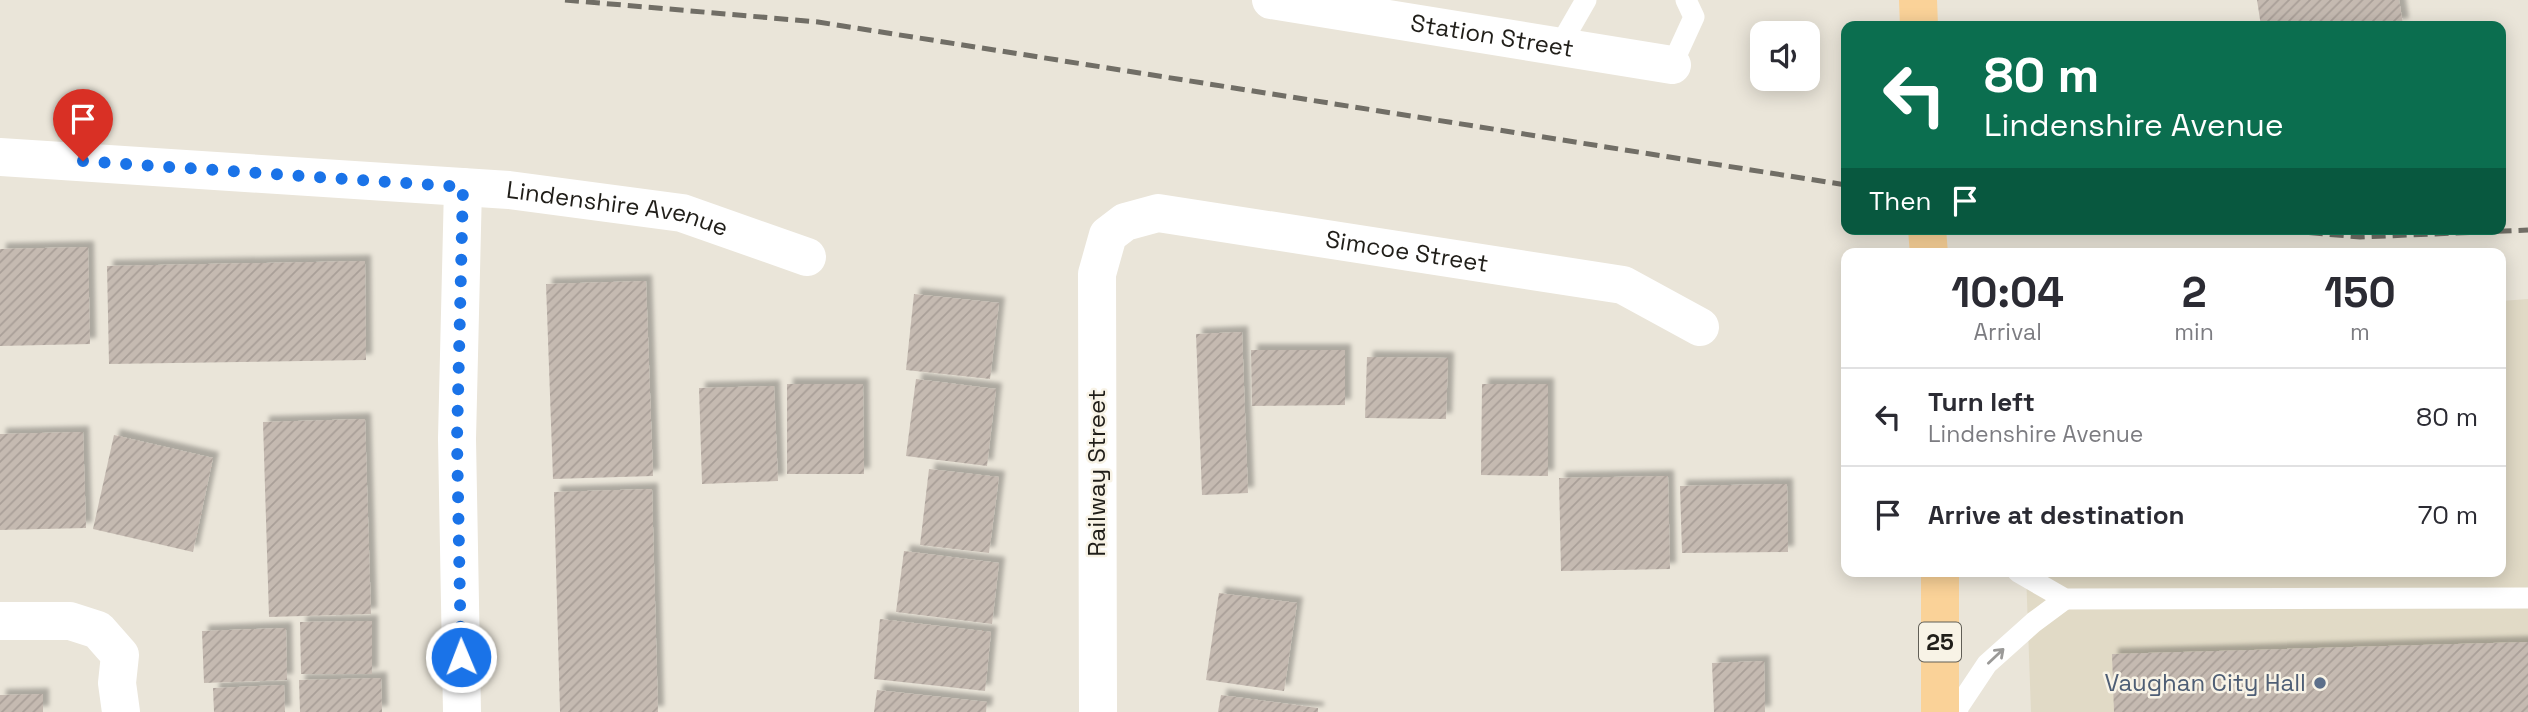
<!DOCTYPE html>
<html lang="en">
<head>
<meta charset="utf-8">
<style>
	:root { --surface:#fff; --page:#f7f7f7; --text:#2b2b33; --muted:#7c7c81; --line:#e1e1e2 }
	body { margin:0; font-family:"Space Grotesk",sans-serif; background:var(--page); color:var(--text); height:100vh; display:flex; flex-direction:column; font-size:26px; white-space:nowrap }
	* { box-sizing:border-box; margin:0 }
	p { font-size:23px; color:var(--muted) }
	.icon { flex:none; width:38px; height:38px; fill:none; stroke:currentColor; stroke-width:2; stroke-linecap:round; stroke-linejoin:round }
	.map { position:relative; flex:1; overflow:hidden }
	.drawer { position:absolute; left:1841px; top:248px; width:665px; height:329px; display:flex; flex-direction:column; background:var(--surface); border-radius:14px; box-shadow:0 4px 18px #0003 }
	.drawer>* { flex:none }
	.banner { position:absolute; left:1841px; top:21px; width:665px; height:214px; border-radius:14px; box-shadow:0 4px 18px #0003; background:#0b6e4f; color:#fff; overflow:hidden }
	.fabs { position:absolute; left:1750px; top:21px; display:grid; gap:14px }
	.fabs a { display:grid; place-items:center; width:70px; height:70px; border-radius:14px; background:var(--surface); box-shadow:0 4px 18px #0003; font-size:35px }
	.pin { position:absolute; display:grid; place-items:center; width:60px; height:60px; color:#fff; margin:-72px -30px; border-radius:50% 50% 50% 0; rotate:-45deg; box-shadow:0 0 7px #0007 }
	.pin .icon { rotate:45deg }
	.me { position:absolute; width:77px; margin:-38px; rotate:359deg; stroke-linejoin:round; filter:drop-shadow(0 0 5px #0008) }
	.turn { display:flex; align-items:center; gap:24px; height:147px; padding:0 28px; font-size:32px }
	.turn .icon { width:91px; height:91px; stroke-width:2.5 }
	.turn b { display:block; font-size:49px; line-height:60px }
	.then { display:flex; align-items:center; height:66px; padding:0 28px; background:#0003; gap:14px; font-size:26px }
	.eta { display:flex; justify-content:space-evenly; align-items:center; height:119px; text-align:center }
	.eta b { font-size:42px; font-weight:700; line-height:49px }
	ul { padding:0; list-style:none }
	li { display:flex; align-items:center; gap:21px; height:98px; padding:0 28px; border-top:2px solid var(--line) }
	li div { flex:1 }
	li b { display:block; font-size:26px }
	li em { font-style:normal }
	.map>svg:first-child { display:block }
</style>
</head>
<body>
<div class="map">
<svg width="2528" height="712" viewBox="0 0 2528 712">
	<defs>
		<pattern id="building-hatch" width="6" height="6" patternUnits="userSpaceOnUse" patternTransform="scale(1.75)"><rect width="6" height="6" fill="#c5bab1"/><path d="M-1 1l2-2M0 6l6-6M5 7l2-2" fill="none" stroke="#a99f98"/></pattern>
		<filter id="shadow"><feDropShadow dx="6" dy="-6" stdDeviation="2" flood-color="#0004"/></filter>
	</defs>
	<rect width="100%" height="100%" fill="#eae5d9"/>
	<path fill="#e1dac6" d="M2528,299V712H2031L2026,572H2501V301Z"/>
	<g fill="url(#building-hatch)" filter="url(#shadow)">
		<path d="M2257,0H2399L2403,24L2388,26H2261Z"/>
		<path d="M88,247L90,344L0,346V249Z"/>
		<path d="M365,261L366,360L109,364L107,266Z"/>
		<path d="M646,281L653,476L553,479L546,284Z"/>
		<path d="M914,294L999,303L990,379L906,370Z"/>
		<path d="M1242,332L1248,493L1202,495L1196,334Z"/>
		<path d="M1251,350H1345V405L1252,406Z"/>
		<path d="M1367,357L1448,358L1446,419L1365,418Z"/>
		<path d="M916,379L996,389L987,466L906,456Z"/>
		<path d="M787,384H863L864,474H787Z"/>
		<path d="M1482,384H1548V476L1481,475Z"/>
		<path d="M774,386L778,481L702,484L699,388Z"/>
		<path d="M365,419L371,614L269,617L263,422Z"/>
		<path d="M83,432L86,528L0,530V434Z"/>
		<path d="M114,435L213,458L193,552L93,529Z"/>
		<path d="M929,469L999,477L989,553L920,545Z"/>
		<path d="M1668,476L1670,569L1561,571L1559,478Z"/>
		<path d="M1787,484L1788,552L1682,553L1680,486Z"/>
		<path d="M652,489L658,712H560L554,492Z"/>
		<path d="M904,551L999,563L992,624L896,612Z"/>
		<path d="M1219,593L1297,603L1284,691L1206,680Z"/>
		<path d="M880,619L991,632L985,691L874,679Z"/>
		<path d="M372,621V674H301L300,622Z"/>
		<path d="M286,628L287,680L204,683L202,631Z"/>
		<path d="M2528,642V712H2114L2112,654Z"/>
		<path d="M1764,661L1765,712H1714L1712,663Z"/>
		<path d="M381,678L382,712H300L299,680Z"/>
		<path d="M284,685L285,712H214L213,688Z"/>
		<path d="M877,690L987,702L986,712H874Z"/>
		<path d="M43,694V712H0V695Z"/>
		<path d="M1221,695L1318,708V712H1218Z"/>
	</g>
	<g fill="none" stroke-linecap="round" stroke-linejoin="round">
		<g stroke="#fff" stroke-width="21">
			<path d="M1559,47L1586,0"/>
			<path d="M1672,65L1694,17L1686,0"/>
			<path d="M2018,572L2065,599L2528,598"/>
			<path d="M1957,712L1959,706L1987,664L2034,622L2065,599"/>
		</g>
		<g stroke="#fff" stroke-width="38">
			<path id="s1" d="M1271,0L1672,65"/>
			<path id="s2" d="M0,157L509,190L682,213L807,257"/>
			<path d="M0,621H70L98,630L120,655L117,683L121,712"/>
			<path d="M462,712L457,439L463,187"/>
			<path id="s3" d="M1098,712L1097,274L1108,235L1125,222L1158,213L1623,285L1700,327"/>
		</g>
		<g stroke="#fad298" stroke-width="38">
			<path d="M1918,0L1919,26"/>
			<path d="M1927,229L1929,254"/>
			<path d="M1940,712V572"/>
		</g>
		<g stroke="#716e66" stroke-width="5" stroke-dasharray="14 7" stroke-linecap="butt">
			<path d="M565,0L818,22L1846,185"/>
			<path d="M2267,229L2360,237L2528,230"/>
		</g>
	</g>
	<defs><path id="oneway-shaft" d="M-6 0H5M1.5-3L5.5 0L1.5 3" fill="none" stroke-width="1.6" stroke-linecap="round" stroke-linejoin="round" transform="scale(1.75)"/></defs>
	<use stroke="#9b9a98" href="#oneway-shaft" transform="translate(1996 656) rotate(-43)"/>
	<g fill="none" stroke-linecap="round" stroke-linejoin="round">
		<path stroke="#1a73e8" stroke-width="12" stroke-dasharray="0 21.6" d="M83,161L463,187L457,439L461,657"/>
	</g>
	<circle fill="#5c6f8a" stroke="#f8f3e6" stroke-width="2.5" cx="2320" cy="683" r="7"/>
	<g text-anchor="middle" stroke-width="5" stroke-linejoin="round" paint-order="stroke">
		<rect fill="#f8f3e6" stroke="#615e56" stroke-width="2" x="1919" y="622.5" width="42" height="39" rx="5"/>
		<g font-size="23" font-weight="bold" fill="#201e19">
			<text x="1940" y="650">25</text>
		</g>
		<g font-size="24" fill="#201e19" stroke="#f8f3e6">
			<text dy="8" stroke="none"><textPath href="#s1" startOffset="224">Station Street</textPath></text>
			<text dy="8" stroke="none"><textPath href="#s2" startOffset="620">Lindenshire Avenue</textPath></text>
			<text dy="8" stroke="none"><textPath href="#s3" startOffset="786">Simcoe Street</textPath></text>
			<text transform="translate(1097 473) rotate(-90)" y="8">Railway Street</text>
		</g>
		<g font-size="24" fill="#4e5e75" stroke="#f8f3e6" text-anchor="end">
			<text x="2306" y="691">Vaughan City Hall</text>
		</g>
	</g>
</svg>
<div class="fabs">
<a><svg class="icon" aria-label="sound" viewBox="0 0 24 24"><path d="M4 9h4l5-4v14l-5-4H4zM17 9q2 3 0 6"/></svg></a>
</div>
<div class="pin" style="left:83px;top:161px;background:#d93025"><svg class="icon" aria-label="arrive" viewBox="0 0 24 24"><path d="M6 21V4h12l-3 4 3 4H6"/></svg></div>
<svg class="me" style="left:461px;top:657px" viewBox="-20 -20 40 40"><circle r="17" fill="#1a73e8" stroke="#fff" stroke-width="3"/><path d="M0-11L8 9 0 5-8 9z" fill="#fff"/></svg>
<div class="banner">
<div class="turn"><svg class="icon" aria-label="left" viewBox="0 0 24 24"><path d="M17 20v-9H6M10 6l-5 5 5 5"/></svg><div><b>80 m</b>Lindenshire Avenue</div></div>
<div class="then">Then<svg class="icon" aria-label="arrive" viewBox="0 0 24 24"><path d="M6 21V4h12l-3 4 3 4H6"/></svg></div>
</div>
<section class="drawer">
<div class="eta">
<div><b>10:04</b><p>Arrival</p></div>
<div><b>2</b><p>min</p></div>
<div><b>150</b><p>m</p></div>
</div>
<ul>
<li><svg class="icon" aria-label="left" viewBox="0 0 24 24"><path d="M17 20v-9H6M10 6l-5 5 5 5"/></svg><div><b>Turn left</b><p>Lindenshire Avenue</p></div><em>80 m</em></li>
<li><svg class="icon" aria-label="arrive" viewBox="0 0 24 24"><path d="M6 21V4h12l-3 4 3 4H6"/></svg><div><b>Arrive at destination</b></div><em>70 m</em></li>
</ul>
</section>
</div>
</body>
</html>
